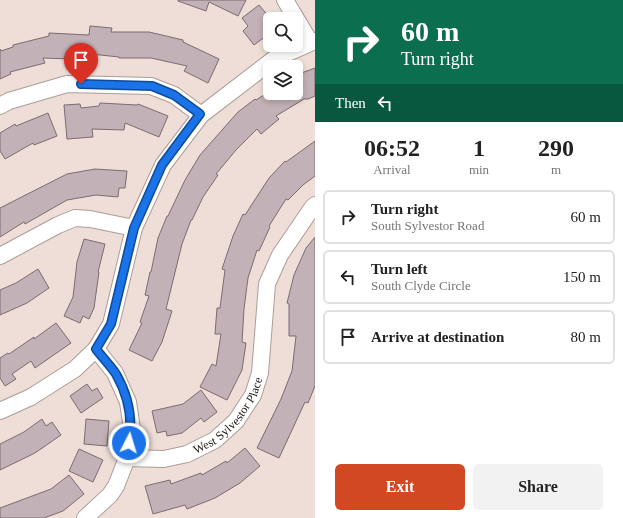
<!DOCTYPE html>
<html lang="en">
<head>
<meta charset="utf-8">
<style>
	:root { --surface:#fff; --page:#f2f2f2; --text:#222; --muted:#767676; --line:#e0e0e0; --accent:#d24823 }
	body { margin:0; font-family:Georgia,serif; background:var(--page); color:var(--text); height:100vh; display:flex; flex-direction:column; font-size:15px; white-space:nowrap }
	* { box-sizing:border-box; margin:0 }
	p { font-size:13px; color:var(--muted) }
	.icon { flex:none; width:22px; height:22px; fill:none; stroke:currentColor; stroke-width:2; stroke-linecap:round; stroke-linejoin:round }
	.map { position:relative; flex:1; overflow:hidden }
	.sheet { display:flex; flex-direction:column; background:var(--surface); width:308px }
	.sheet>* { flex:none }
	.top-card { background:#0b6e4f; color:#fff; overflow:hidden }
	.tools { position:absolute; left:263px; top:12px; display:grid; gap:8px }
	.tools a { display:grid; place-items:center; width:40px; height:40px; border-radius:6px; background:var(--surface); box-shadow:0 2px 6px #0003; font-size:20px }
	.pin { position:absolute; display:grid; place-items:center; width:34px; height:34px; color:#fff; margin:-41px -17px; border-radius:50% 50% 50% 0; rotate:-45deg; box-shadow:0 0 4px #0007 }
	.pin .icon { rotate:45deg }
	.me { position:absolute; width:44px; margin:-22px; rotate:5deg; stroke-linejoin:round; filter:drop-shadow(0 0 3px #0008) }
	.turn { display:flex; align-items:center; gap:14px; height:84px; padding:0 20px; font-size:18px }
	.turn .icon { width:52px; height:52px; stroke-width:2.5 }
	.turn b { display:block; font-size:28px; line-height:34px }
	.then { display:flex; align-items:center; height:38px; padding:0 20px; background:#0003; gap:8px; font-size:15px }
	.eta { display:flex; justify-content:space-evenly; align-items:center; height:68px; text-align:center }
	.eta b { font-size:24px; font-weight:700; line-height:28px }
	.button { display:flex; gap:8px; margin-top:auto; padding:8px 20px }
	.button a { flex:1; height:46px; border-radius:6px; background:var(--accent); color:#fff; font-size:16px; font-weight:700; line-height:46px; text-align:center }
	.button a+a { background:var(--page); color:var(--text) }
	ul { padding:0; list-style:none }
	li { display:flex; align-items:center; gap:12px; height:54px; margin:0 8px 6px; padding:0 12px; border:2px solid var(--line); border-radius:6px }
	li div { flex:1 }
	li b { display:block; font-size:15px }
	li em { font-style:normal }
	main { display:flex; flex:1; min-height:0 }
	.map>svg:first-child { display:block }
</style>
</head>
<body>
<main>
<div class="map">
<svg width="315" height="518" viewBox="0 0 315 518">
	<rect width="100%" height="100%" fill="#eeded7"/>
	<g fill="#c2b1b6" stroke="#7b6c70">
		<path d="M178,0H246L238,16L209,2L206,11L178,1Z"/>
		<path d="M259,5L270,18V33L254,45L243,31L248,26L242,18Z"/>
		<path d="M90,26L112,28L111,32H149L183,40V42L219,59L208,83L184,71L187,66L151,58H119V57L72,52V59L43,58L45,63L10,72L11,74L0,79V49L1,51L13,47V45L49,36V33L89,35Z"/>
		<path d="M315,68V96L308,99H304L276,116L279,119L261,134L257,129L236,150L216,174L218,175L203,197L192,220H191L182,244L166,309L172,311L162,342L152,361L129,350L142,323L140,322L149,296L145,295L150,272H151L158,238L167,216H168L185,180L200,155L238,112L255,99L256,100L267,93H302L296,79V75Z"/>
		<path d="M100,103L137,105L138,104L168,116L159,137L125,123L124,130L92,129L93,137L67,139L64,105L80,104L81,108L99,106Z"/>
		<path d="M48,113L57,136L34,145L33,143L5,159L0,151V133L15,124L16,126Z"/>
		<path d="M315,141V176L303,185L288,200L286,199L269,226L270,227L259,251L257,250L248,278L244,309L242,342L246,343L242,370L227,400L200,387L212,364L216,366L221,334H215L217,308H220L225,270L222,269L233,236L243,214L245,215L269,178L285,161L286,162Z"/>
		<path d="M95,169L127,171L125,188H119L118,197L96,195L67,200L25,224L24,222L0,237V208L67,174Z"/>
		<path d="M315,237V386L308,403L305,402L279,458L257,448L281,399L292,371L296,336H289V304L287,303L294,275L306,248Z"/>
		<path d="M84,239L105,244L98,272H99L94,308L89,319L83,316L80,323L64,316L73,297L77,262Z"/>
		<path d="M38,269L49,288L27,303L0,315V290L16,283Z"/>
		<path d="M56,323L71,343L35,368L31,361L12,374L16,379L5,386L0,378V358L8,353L9,354L34,337V339Z"/>
		<path d="M87,384L92,391L97,388L103,398L81,413L70,396Z"/>
		<path d="M201,390L217,412L204,422L201,418L182,433L167,436L166,431L157,433L152,411L183,404Z"/>
		<path d="M42,419L46,426L52,422L61,435L35,453L0,470V444L24,432Z"/>
		<path d="M86,419L109,421L107,446L84,444Z"/>
		<path d="M245,448L260,466L240,483L215,498L187,509L185,505L153,514L145,486L170,480L171,484L201,473L202,475L226,461L227,463Z"/>
		<path d="M79,449L103,460L93,482L69,471Z"/>
		<path d="M69,475L84,494L63,511L44,518H0V508L51,489Z"/>
	</g>
	<g fill="none" stroke-linecap="round" stroke-linejoin="round">
		<defs>
			<g id="minor">
				<path d="M285,0L310,42"/>
				<path d="M0,106L9,101L67,84L151,86L174,95L201,115"/>
				<path d="M0,256L58,225L75,218L90,219L134,228"/>
				<path d="M0,411L31,397L75,369L96,349L111,324L134,228L163,165L201,115L274,59L315,41"/>
				<path id="s1" d="M127,458L164,459L187,454L215,440L236,421L253,395L260,373L267,284L280,255L312,208L315,205"/>
				<path d="M85,518L110,495L116,486L127,458L132,429L128,402L115,373L96,349"/>
			</g>
		</defs>
		<use href="#minor" stroke="#ac9d97" stroke-width="18"/>
		<use href="#minor" stroke="#fff" stroke-width="16"/>
	</g>
	<g fill="none" stroke-linecap="round" stroke-linejoin="round">
		<defs>
			<path id="route" d="M81,84L152,86L174,95L200,114L162,165L134,228L111,324L96,349C102,357 110,365 116,374C128,395 133,419 129,443"/>
		</defs>
		<use href="#route" stroke="#114b97" stroke-width="10"/>
		<use href="#route" stroke="#1a73e8" stroke-width="7"/>
	</g>
	<g text-anchor="middle" stroke-width="3" stroke-linejoin="round" paint-order="stroke">
		<g font-size="12" fill="#181310" stroke="#fff">
			<text dy="4" stroke="none"><textPath href="#s1" startOffset="119">West Sylvestor Place</textPath></text>
		</g>
	</g>
</svg>
<div class="tools">
<a><svg class="icon" aria-label="search" viewBox="0 0 24 24"><circle cx="10" cy="10" r="6"/><path d="M15 15l6 6"/></svg></a>
<a><svg class="icon" aria-label="layers" viewBox="0 0 24 24"><path d="M12 4l9 5-9 5-9-5zM3 14l9 5 9-5"/></svg></a>
</div>
<div class="pin" style="left:81px;top:84px;background:#d93025"><svg class="icon" aria-label="arrive" viewBox="0 0 24 24"><path d="M6 21V4h12l-3 4 3 4H6"/></svg></div>
<svg class="me" style="left:129px;top:443px" viewBox="-20 -20 40 40"><circle r="17" fill="#1a73e8" stroke="#fff" stroke-width="3"/><path d="M0-11L8 9 0 5-8 9z" fill="#fff"/></svg>
</div>
<section class="sheet">
<div class="top-card">
<div class="turn"><svg class="icon" aria-label="right" viewBox="0 0 24 24"><path d="M7 20v-9h11M14 6l5 5-5 5"/></svg><div><b>60 m</b>Turn right</div></div>
<div class="then">Then<svg class="icon" aria-label="left" viewBox="0 0 24 24"><path d="M17 20v-9H6M10 6l-5 5 5 5"/></svg></div>
</div>
<div class="eta">
<div><b>06:52</b><p>Arrival</p></div>
<div><b>1</b><p>min</p></div>
<div><b>290</b><p>m</p></div>
</div>
<ul>
<li><svg class="icon" aria-label="right" viewBox="0 0 24 24"><path d="M7 20v-9h11M14 6l5 5-5 5"/></svg><div><b>Turn right</b><p>South Sylvestor Road</p></div><em>60 m</em></li>
<li><svg class="icon" aria-label="left" viewBox="0 0 24 24"><path d="M17 20v-9H6M10 6l-5 5 5 5"/></svg><div><b>Turn left</b><p>South Clyde Circle</p></div><em>150 m</em></li>
<li><svg class="icon" aria-label="arrive" viewBox="0 0 24 24"><path d="M6 21V4h12l-3 4 3 4H6"/></svg><div><b>Arrive at destination</b></div><em>80 m</em></li>
</ul>
<div class="button"><a>Exit</a><a>Share</a></div>
</section>
</main>
</body>
</html>
